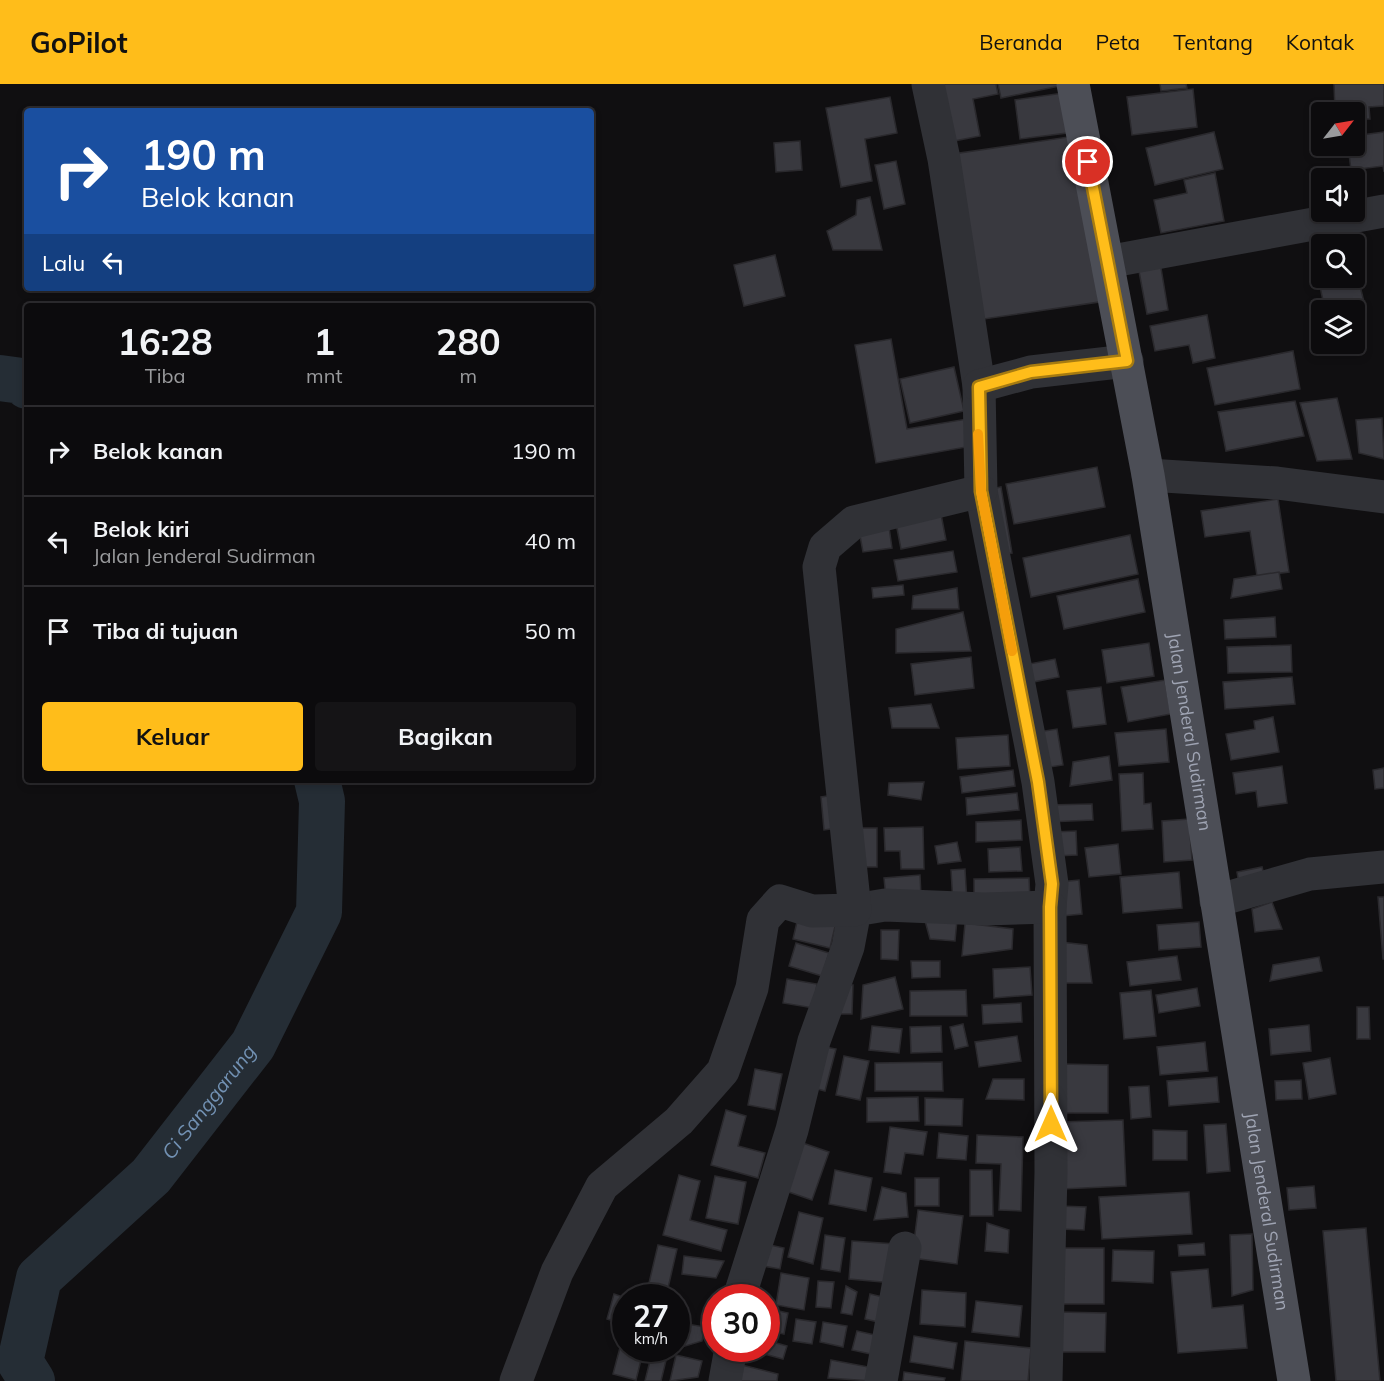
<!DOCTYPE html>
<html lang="id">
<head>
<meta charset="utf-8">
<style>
	:root { --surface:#0c0b0d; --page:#151416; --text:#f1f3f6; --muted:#9a9b9d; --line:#2c2b2e; --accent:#ffbd1a }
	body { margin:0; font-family:Mulish,sans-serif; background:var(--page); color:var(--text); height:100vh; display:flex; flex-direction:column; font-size:22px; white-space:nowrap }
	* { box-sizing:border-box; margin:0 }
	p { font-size:20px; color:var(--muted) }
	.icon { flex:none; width:33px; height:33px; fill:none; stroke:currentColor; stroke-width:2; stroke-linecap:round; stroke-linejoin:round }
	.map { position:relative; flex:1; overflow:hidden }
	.side { position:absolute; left:24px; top:219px; width:570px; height:480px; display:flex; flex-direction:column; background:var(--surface); border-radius:6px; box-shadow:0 3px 9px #0003,0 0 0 2px var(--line) }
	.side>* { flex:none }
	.banner { position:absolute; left:24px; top:24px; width:570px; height:183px; border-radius:6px; box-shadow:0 3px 9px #0003,0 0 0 2px var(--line); background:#1a4fa0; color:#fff; overflow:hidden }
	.needle { width:39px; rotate:59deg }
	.controls { position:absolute; left:1311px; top:18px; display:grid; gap:12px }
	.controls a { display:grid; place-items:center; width:54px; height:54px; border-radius:6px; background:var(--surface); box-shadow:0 3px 9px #0003,0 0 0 2px var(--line); font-size:30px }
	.speed { position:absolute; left:612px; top:1200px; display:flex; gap:12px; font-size:30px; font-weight:700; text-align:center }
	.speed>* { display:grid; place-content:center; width:78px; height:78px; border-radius:50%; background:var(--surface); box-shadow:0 3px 9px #0003,0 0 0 2px var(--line); line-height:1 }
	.speed small { font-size:15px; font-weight:400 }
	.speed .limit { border:9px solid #d22; background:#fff; color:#111 }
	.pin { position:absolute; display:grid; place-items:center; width:51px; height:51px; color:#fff; margin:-26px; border:3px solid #fff; border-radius:50%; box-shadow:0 2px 6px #0007 }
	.me { position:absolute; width:66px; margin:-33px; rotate:0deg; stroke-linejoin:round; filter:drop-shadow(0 0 4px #0008) }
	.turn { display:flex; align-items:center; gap:21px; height:126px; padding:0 18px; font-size:27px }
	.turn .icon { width:78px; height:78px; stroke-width:2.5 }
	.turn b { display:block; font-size:42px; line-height:51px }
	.then { display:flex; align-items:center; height:57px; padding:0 18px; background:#0003; gap:12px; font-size:22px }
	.eta { display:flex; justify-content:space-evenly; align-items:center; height:102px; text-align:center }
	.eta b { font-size:36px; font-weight:700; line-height:42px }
	.cta { display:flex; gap:12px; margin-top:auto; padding:12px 18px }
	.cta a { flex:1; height:69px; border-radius:6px; background:var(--accent); color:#111; font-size:24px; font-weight:700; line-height:69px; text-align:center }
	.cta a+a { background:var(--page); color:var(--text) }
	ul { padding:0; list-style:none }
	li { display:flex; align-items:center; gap:18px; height:90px; padding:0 18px; border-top:2px solid var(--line) }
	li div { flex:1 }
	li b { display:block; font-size:22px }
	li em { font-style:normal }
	header { display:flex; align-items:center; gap:36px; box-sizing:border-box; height:84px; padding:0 30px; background:var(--accent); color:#111 }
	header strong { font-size:28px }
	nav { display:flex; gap:33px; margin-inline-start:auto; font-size:21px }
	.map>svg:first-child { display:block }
</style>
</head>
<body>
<header>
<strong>GoPilot</strong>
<nav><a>Beranda</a><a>Peta</a><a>Tentang</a><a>Kontak</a></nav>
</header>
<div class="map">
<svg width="1384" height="1297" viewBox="0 0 1384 1297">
	<rect width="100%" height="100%" fill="#100f11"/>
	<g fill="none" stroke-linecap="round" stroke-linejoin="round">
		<g stroke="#252d35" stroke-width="46">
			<path d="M0,294L22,297L27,302"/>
			<path id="s1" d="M32,1297L20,1278L39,1194L151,1092L253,961L319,828L322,717L317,696"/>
		</g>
	</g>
	<g fill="#39393f" stroke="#2a292d" stroke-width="1.5">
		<path d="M938,0H996L998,10L973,15L980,52L949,58Z"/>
		<path d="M998,0H1060V2L1001,14Z"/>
		<path d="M1160,0H1186L1187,4L1161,7Z"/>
		<path d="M1334,0H1384V22L1369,23L1370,35H1354V28H1335Z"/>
		<path d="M1193,5L1197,43L1132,51L1127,13Z"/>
		<path d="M1070,8L1075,48L1020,55L1015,16Z"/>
		<path d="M890,13L897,49L865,55L872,97L841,103L826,24Z"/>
		<path d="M1214,48L1223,85L1155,101L1146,64Z"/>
		<path d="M1384,48V88L1383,82L1351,86L1348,62H1354V52Z"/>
		<path d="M1075,52L1099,218L977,236L953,70Z"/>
		<path d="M800,57L802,86L776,88L774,59Z"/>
		<path d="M896,77L905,120L884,125L875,81Z"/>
		<path d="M1215,89L1224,137L1161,149L1154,116L1187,109L1184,96Z"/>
		<path d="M870,113L882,166H833L827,147L856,131L857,116Z"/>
		<path d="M1322,163V194H1354V177L1364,218L1325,226L1312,165Z"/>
		<path d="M775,171L785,212L744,222L734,181Z"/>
		<path d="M1160,178L1168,226L1147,230L1138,182Z"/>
		<path d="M1207,231L1215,274L1193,279L1189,261L1155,267L1150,242Z"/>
		<path d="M891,255L907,345L967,335L972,362L876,379L855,261Z"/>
		<path d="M1293,267L1300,305L1215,321L1207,284Z"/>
		<path d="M954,283L964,327L910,339L900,295Z"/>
		<path d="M1337,314L1352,375L1317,377L1300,319Z"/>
		<path d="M1295,317L1304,352L1226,367L1218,328Z"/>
		<path d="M1382,334L1384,375L1359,369L1356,336Z"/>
		<path d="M1097,383L1105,423L1014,440L1006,400Z"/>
		<path d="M1001,403L1012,469L1001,470L991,405Z"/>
		<path d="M1278,415L1289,488L1257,492L1250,447L1205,453L1201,427Z"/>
		<path d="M940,425L946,456L901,465L895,434Z"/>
		<path d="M888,436L892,464L863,468L858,441Z"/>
		<path d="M1130,451L1138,490L1031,513L1023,474Z"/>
		<path d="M953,467L957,488L898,497L894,476Z"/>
		<path d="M1279,488L1282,505L1231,514L1234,495Z"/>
		<path d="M1138,495L1145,528L1064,545L1057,512Z"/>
		<path d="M903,501L904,511L873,514L872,504Z"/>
		<path d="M957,504L959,525H912L913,512Z"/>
		<path d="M963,528L971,567L896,569V545Z"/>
		<path d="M1275,533L1276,553L1225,555L1224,536Z"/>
		<path d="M1149,559L1154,592L1107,599L1102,566Z"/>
		<path d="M1291,561L1292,588L1228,589L1227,563Z"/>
		<path d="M971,573L974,604L915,611L911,580Z"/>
		<path d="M1055,575L1059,593L1028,599L1024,581Z"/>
		<path d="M1292,593L1295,620L1225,625L1223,598Z"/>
		<path d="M1165,596L1171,630L1128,638L1121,603Z"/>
		<path d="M1101,603L1106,640L1073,644L1067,607Z"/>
		<path d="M931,620L939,644H892L889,624Z"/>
		<path d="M1273,633L1279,668L1231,676L1226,650L1255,645L1254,637Z"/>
		<path d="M1057,645L1063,681L1044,684L1038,648Z"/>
		<path d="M1166,645L1169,678L1119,682L1115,649Z"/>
		<path d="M1008,651L1010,682L958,685L956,654Z"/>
		<path d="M1109,672L1112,696L1070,702L1073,678Z"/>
		<path d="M1282,682L1287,719L1258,723L1256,707L1236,710L1233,689Z"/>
		<path d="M1384,684V704L1375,705L1373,686Z"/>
		<path d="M1013,686L1015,702L962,709L960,693Z"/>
		<path d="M1143,689L1144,720L1151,719L1153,745L1122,747L1119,690Z"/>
		<path d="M924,698L921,716L888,711L889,699Z"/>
		<path d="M1017,709L1019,726L967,731L966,714Z"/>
		<path d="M834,711L838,744L824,746L821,713Z"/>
		<path d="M1092,720L1093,736L1048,738L1047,721Z"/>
		<path d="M1189,735L1192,776L1164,778L1162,737Z"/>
		<path d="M1021,736L1022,756L976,758V738Z"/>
		<path d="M923,743L924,785H901L900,767H885L884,744Z"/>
		<rect x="855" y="744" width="22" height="39"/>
		<path d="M1076,747L1077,771L1054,772L1053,748Z"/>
		<path d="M957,758L961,777L938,780L935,762Z"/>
		<path d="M1118,760L1121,790L1089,793L1085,764Z"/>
		<path d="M1020,763L1022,787L989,788L988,765Z"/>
		<path d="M1262,783L1265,795L1239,800L1237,788Z"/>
		<path d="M965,785L967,818L953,820L951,786Z"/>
		<path d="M1179,788L1182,824L1123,829L1120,793Z"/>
		<path d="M920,791L921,812L886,815L884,794Z"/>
		<path d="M1029,794L1030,817L974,819V795Z"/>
		<path d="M1079,796L1082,830L1062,832L1059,798Z"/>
		<path d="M1378,813H1384V875H1383Z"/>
		<path d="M1272,818L1282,845L1255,848L1252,825Z"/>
		<path d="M800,825L837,834L830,864L793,855Z"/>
		<path d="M924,833L957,836L955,857L930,855Z"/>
		<path d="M1199,838L1201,863L1159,866L1157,841Z"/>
		<path d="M965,839L1013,845L1012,865L962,872Z"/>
		<path d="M881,846H899L898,876L881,875Z"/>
		<path d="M1060,858L1087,861L1092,899H1062Z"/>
		<path d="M796,859L829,869L822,892L789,882Z"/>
		<path d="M1177,872L1181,896L1130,902L1127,878Z"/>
		<path d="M1319,873L1322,887L1270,897L1273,881Z"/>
		<path d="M911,877H940V893L912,894Z"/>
		<path d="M1030,883L1032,911L994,914L993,885Z"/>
		<path d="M895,893L903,925L861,935L863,901Z"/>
		<path d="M787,895L817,900L813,924L783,919Z"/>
		<path d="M843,901H853L852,930H834Z"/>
		<path d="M1197,904L1200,922L1159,929L1156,911Z"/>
		<path d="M966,906L967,932H910V907Z"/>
		<path d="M1151,906L1156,952L1124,955L1120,909Z"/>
		<path d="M1021,919L1022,938L983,940L982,921Z"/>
		<path d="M1357,923H1369L1370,955H1357Z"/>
		<path d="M963,940L968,962L955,965L950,943Z"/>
		<path d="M1309,941L1311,967L1271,971L1269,945Z"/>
		<path d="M872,942L902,945L899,969L869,966Z"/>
		<path d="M941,942L942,968L911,969L910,943Z"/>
		<path d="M1017,952L1021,977L979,983L975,958Z"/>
		<path d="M1205,958L1208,987L1160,991L1157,963Z"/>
		<path d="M820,962L836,965L825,1007L810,1003Z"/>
		<path d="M844,972L869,977L860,1016L836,1011Z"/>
		<path d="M1330,974L1336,1010L1309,1015L1303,979Z"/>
		<path d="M942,978L943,1007H875V979Z"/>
		<path d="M1061,980L1108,981V1029H1061Z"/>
		<path d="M755,985L782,990L775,1026L748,1021Z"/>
		<path d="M1217,993L1219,1018L1169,1022L1167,997Z"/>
		<path d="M993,995H1024V1016L986,1015Z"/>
		<path d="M1301,996L1302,1015L1276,1016L1275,997Z"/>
		<path d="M1149,1002L1151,1033L1131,1035L1129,1003Z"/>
		<path d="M918,1013L919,1037L867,1038V1014Z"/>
		<path d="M925,1014L963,1015L962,1042L925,1041Z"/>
		<path d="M726,1026L746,1032L738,1062L765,1069L758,1094L711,1081Z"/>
		<path d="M1123,1036L1126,1102L1062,1105L1059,1038Z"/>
		<path d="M1226,1040L1230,1087L1207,1089L1204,1041Z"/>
		<path d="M890,1043L927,1048L923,1071L905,1069L901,1090L884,1088Z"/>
		<path d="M1153,1046L1187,1047V1076H1153Z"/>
		<path d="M939,1049L968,1052L966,1076L937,1074Z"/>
		<path d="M977,1051L1023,1053L1021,1127L999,1126L1001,1080L976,1079Z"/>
		<path d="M797,1057L829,1068L812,1116L780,1105Z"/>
		<path d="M835,1086L872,1094L866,1127L829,1120Z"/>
		<path d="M970,1086H992L993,1132H970Z"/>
		<path d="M679,1091L700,1097L690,1136L727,1146L721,1167L663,1151Z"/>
		<path d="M715,1092L746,1098L738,1140L706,1134Z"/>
		<rect x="915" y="1094" width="24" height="28"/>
		<path d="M1314,1102L1316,1124L1289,1126L1287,1104Z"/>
		<path d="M882,1103L906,1109L908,1133L874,1136Z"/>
		<path d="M1189,1108L1192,1150L1102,1155L1099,1113Z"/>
		<path d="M1060,1122L1086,1123L1084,1146L1059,1145Z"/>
		<path d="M918,1126L963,1132L957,1180L912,1174Z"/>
		<path d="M799,1128L823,1134L813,1180L788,1173Z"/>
		<path d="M987,1139L1009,1146L1008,1169L985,1167Z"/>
		<path d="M1366,1144L1380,1297H1336L1323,1147Z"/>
		<path d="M1252,1150L1253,1206L1232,1212L1230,1151Z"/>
		<path d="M825,1151L845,1154L840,1188L821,1185Z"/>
		<path d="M852,1157L896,1160L893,1199L849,1195Z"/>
		<path d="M761,1159L784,1164L780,1185L757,1181Z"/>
		<path d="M1204,1159L1205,1171L1179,1172L1178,1161Z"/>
		<path d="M658,1161L677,1165L668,1204L649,1199Z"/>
		<rect x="1057" y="1164" width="47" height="56"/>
		<path d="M1113,1166L1154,1167L1153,1199L1112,1197Z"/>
		<path d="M684,1172L724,1177L716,1194L682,1190Z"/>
		<path d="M1208,1185L1212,1224L1243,1221L1247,1264L1178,1269L1171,1188Z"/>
		<path d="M781,1189L809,1194L804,1226L776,1221Z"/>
		<path d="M818,1197L834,1198L831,1224L816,1223Z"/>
		<path d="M846,1202L857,1208L852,1231L841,1229Z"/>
		<path d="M922,1206L966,1209L965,1243L920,1240Z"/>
		<path d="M614,1210L626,1214V1241L607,1235Z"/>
		<path d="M870,1210L883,1213L878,1238L865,1235Z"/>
		<path d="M976,1217L1022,1222L1019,1253L972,1248Z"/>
		<path d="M770,1225L788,1229L784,1250L766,1246Z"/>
		<path d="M1059,1228L1106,1229L1105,1268H1058Z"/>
		<path d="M796,1235L816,1238L812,1260L793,1257Z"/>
		<path d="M823,1238L847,1242L843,1263L820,1258Z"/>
		<path d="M687,1240L705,1243L702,1257L682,1263Z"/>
		<path d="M857,1247L884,1253L880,1272L852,1266Z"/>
		<path d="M914,1252L957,1259L953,1285L910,1278Z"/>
		<path d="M622,1256L626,1257V1264H644L636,1296L613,1290Z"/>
		<path d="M766,1256L787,1262L783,1275L764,1270Z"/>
		<path d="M965,1257L1031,1264L1028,1297H961Z"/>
		<path d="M653,1264H669L661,1297H645Z"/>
		<path d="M676,1271L702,1277L698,1293L670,1297Z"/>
		<path d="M831,1276L874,1284L872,1297L828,1294Z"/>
		<path d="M734,1279L778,1290L777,1297H730Z"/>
		<path d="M904,1288L945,1294L944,1297H903Z"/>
	</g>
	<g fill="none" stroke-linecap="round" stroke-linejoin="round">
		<g stroke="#303136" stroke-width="33">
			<path d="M928,0L944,75L979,302L981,407L1038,698L1052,800L1050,823L1051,1088L1046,1297"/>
			<path d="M1107,178L1384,127"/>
			<path d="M979,302L1031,288L1127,277"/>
			<path d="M1148,391L1277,399L1384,413"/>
			<path d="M1216,817L1310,790L1384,783"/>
			<path d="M739,1214L792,1046L814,957L848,863L855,826L885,821L984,825L1050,823"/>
			<path d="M516,1297L557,1188L602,1102L679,1037L723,987L752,904L763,836L780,817L812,827L855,826L819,483L825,463L854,438L981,407"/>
			<path d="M725,1297L731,1264"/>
			<path d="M881,1297L905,1164"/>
		</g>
		<path stroke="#4c4e56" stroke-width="33" id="s2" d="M1073,0L1148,391L1294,1297"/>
	</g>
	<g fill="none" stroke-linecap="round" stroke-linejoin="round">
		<defs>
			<path id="route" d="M1051,1040L1050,823L1052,800L1038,698L981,407L979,303L1031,288L1127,277L1088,78"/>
		</defs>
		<use href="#route" stroke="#a67b11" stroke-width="15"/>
		<use href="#route" stroke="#ffbd1a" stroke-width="10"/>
		<path stroke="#f59e0b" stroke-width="10" d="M978,350L981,407L1012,567"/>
	</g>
	<g text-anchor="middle" stroke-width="6" stroke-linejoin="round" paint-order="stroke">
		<g font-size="18" fill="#9fa4b3" stroke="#0b0b0c">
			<text dy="6" stroke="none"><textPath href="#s2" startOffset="658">Jalan Jenderal Sudirman</textPath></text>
			<text dy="6" stroke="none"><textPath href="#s2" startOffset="1144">Jalan Jenderal Sudirman</textPath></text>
		</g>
		<g font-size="20" font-style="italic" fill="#7291b3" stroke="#0b0b0c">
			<text dy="7" stroke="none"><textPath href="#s1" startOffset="354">Ci Sanggarung</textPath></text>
		</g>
	</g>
</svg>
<div class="controls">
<a><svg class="needle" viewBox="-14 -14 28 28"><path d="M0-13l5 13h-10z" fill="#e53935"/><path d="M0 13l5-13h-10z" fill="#9a9b9d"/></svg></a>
<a><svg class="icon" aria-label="sound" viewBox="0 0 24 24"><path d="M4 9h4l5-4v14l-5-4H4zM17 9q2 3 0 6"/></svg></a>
<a><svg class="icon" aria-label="search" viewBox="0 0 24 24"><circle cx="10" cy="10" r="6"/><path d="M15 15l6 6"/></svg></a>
<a><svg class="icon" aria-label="layers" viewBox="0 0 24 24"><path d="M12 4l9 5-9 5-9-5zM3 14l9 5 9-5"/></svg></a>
</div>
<div class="speed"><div>27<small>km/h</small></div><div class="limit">30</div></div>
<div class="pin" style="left:1088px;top:78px;background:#d93025"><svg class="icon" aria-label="arrive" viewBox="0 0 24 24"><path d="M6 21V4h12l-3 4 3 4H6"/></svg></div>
<svg class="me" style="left:1051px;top:1040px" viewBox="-20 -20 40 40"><path d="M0-17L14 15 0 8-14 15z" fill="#ffbd1a" stroke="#fff" stroke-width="4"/></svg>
<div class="banner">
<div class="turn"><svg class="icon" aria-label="right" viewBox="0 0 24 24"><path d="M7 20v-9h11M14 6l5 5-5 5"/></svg><div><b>190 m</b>Belok kanan</div></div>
<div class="then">Lalu<svg class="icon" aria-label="left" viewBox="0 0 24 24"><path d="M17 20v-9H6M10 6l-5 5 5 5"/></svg></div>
</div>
<section class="side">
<div class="eta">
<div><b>16:28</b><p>Tiba</p></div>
<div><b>1</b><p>mnt</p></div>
<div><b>280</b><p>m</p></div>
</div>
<ul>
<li><svg class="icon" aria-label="right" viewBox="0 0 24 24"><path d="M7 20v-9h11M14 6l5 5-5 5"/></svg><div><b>Belok kanan</b></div><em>190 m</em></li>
<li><svg class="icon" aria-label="left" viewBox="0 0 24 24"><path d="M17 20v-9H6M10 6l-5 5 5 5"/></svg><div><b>Belok kiri</b><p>Jalan Jenderal Sudirman</p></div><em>40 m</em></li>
<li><svg class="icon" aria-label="arrive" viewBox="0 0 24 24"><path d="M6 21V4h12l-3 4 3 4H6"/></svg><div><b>Tiba di tujuan</b></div><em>50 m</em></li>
</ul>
<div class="cta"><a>Keluar</a><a>Bagikan</a></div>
</section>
</div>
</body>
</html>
